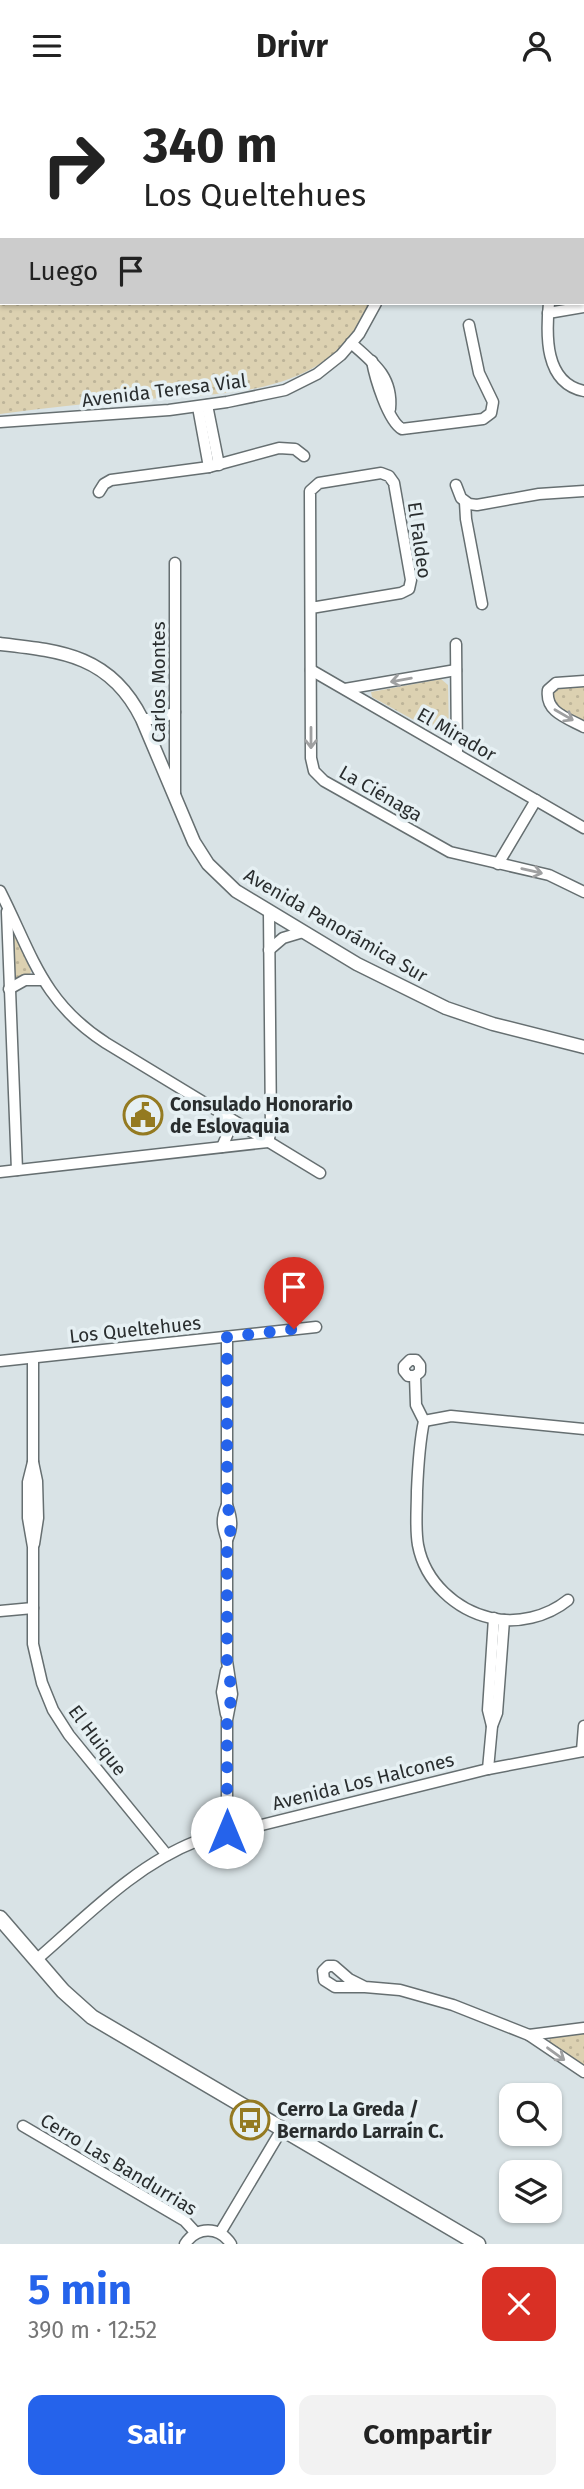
<!DOCTYPE html>
<html lang="es">
<head>
<meta charset="utf-8">
<style>
	:root { --surface:#fff; --page:#f2f2f2; --text:#222; --muted:#767676; --accent:#2563eb }
	body { margin:0; font-family:"Fira Sans",sans-serif; background:var(--page); color:var(--text); height:100vh; display:flex; flex-direction:column; font-size:26px; white-space:nowrap }
	* { box-sizing:border-box; margin:0 }
	p { font-size:23px; color:var(--muted) }
	.icon { flex:none; width:38px; height:38px; fill:none; stroke:currentColor; stroke-width:2; stroke-linecap:round; stroke-linejoin:round }
	.map { position:relative; height:2153px; overflow:hidden }
	.drawer { display:flex; flex-direction:column; background:var(--surface); flex:1 }
	.drawer>* { flex:none }
	.top-card { position:absolute; left:0px; top:0px; width:584px; height:214px; box-shadow:0 2px 5px #0004; background:#fff; color:var(--text); overflow:hidden }
	.fabs { position:absolute; left:499px; top:1992px; display:grid; gap:14px }
	.fabs a { display:grid; place-items:center; width:63px; height:63px; border-radius:14px; background:var(--surface); box-shadow:0 2px 5px #0004; font-size:35px }
	.pin { position:absolute; display:grid; place-items:center; width:60px; height:60px; color:#fff; margin:-72px -30px; border-radius:50% 50% 50% 0; rotate:-45deg; box-shadow:0 0 7px #0007 }
	.pin .icon { rotate:45deg }
	.me { position:absolute; width:77px; margin:-38px; rotate:0deg; stroke-linejoin:round; filter:drop-shadow(0 0 5px #0008) }
	.turn { display:flex; align-items:center; gap:24px; height:147px; padding:0 28px; font-size:32px }
	.turn .icon { width:91px; height:91px; stroke-width:2.5 }
	.turn b { display:block; font-size:49px; line-height:60px }
	.then { display:flex; align-items:center; height:66px; padding:0 28px; background:#0003; gap:14px; font-size:26px }
	.round { display:grid; place-items:center; flex:none; width:74px; height:74px; border-radius:14px; background:var(--page) }
	.summary { display:flex; align-items:center; justify-content:space-between; height:119px; padding:0 28px }
	h1 { font-size:42px; font-weight:700; line-height:52px; color:var(--accent) }
	.button { display:flex; gap:14px; margin-top:auto; padding:14px 28px }
	.button a { flex:1; height:80px; border-radius:14px; background:var(--accent); color:#fff; font-size:28px; font-weight:700; line-height:80px; text-align:center }
	.button a+a { background:var(--page); color:var(--text) }
	header { display:flex; justify-content:space-between; align-items:center; height:91px; padding:0 28px; background:var(--surface); font-size:32px; font-weight:700 }
	.map>svg:first-child { display:block }
</style>
</head>
<body>
<header><svg class="icon" aria-label="menu" viewBox="0 0 24 24"><path d="M4 6h16M4 12h16M4 18h16"/></svg>Drivr<svg class="icon" aria-label="person" viewBox="0 0 24 24"><circle cx="12" cy="8" r="4"/><path d="M4 21q1-7 8-7t8 7"/></svg></header>
<div class="map">
<svg width="584" height="2153" viewBox="0 0 584 2153">
	<defs>
		<pattern id="grass-dots" width="8" height="8" patternUnits="userSpaceOnUse" patternTransform="scale(1.75)"><rect width="8" height="8" fill="#dcd1b1"/><path d="M2 2h.1M6 6h.1" fill="none" stroke="#bdb499" stroke-width="1.8" stroke-linecap="round"/></pattern>
	</defs>
	<rect width="100%" height="100%" fill="#d9e3e6"/>
	<g fill="url(#grass-dots)">
		<path d="M0,0H376V2H2V75Z"/>
		<path d="M0,115H2V212H369C330,309 220,302 133,309C88,312 44,317 0,323Z"/>
		<path d="M441,588L448,594L449,644L443,645L372,606L371,601Z"/>
		<path d="M584,595V631C571,623 552,618 553,601L560,596Z"/>
		<path d="M15,845L31,880L30,883L16,887L12,848Z"/>
		<path d="M584,1941V1976L554,1956L549,1950L551,1946Z"/>
	</g>
	<path fill="#ccbc8d" d="M0,0H90L2,2V61Z"/>
	<g fill="none" stroke-linecap="round" stroke-linejoin="round">
		<g stroke="#ccbc8d" stroke-width="2.5">
			<path d="M203,0V2"/>
			<path d="M0,137H2"/>
		</g>
		<defs>
			<g id="minor">
				<path d="M385,0L386,2"/>
				<path d="M583,27H584"/>
				<path d="M549,212C546,243 544,292 584,300"/>
				<path d="M548,222L584,216"/>
				<path d="M351,252C374,272 393,286 390,318"/>
				<path d="M372,270C375,287 388,330 402,338L483,328L491,322L493,311L479,282L469,234"/>
				<path d="M207,314L219,374"/>
				<path d="M198,316L209,376"/>
				<path d="M0,331L169,319L227,311L285,299L317,283L341,264L359,243L376,212"/>
				<path d="M456,394L461,407L469,413L477,414L539,403L584,400"/>
				<path d="M99,401L104,393L111,389L209,376L279,357L295,358L304,365"/>
				<path d="M465,411L466,428L482,513"/>
				<path d="M175,472V703"/>
				<path d="M311,517L401,502L409,498L411,489L394,392L389,385L381,382L319,392L310,400L311,667L314,680L324,690L450,761L549,784L584,801"/>
				<path d="M456,553L457,663"/>
				<path d="M311,579L584,737"/>
				<path d="M584,590L556,592L548,599C545,621 567,627 584,636"/>
				<path d="M345,598L456,579"/>
				<path d="M142,628H159L175,621"/>
				<path d="M498,773L536,709"/>
				<path d="M0,800C32,863 42,911 106,952L320,1082"/>
				<path d="M7,821L17,1079"/>
				<path d="M269,859L283,847L303,841"/>
				<path d="M9,898L25,889H42"/>
				<path d="M222,1056L228,1042L226,1025"/>
				<path d="M0,1081L268,1051L271,1039L269,821"/>
				<path d="M227,1246V1414C232,1428 233,1436 227,1449"/>
				<path d="M33,1267V1371L37,1390L38,1427L34,1453"/>
				<path d="M0,1270L316,1236"/>
				<path d="M415,1285H408L404,1280V1275L410,1269H416L420,1274V1281L415,1285L416,1314L424,1330C419,1354 418,1376 417,1400C417,1418 415,1437 418,1454C425,1491 456,1519 491,1527C517,1533 547,1526 568,1509"/>
				<path d="M424,1330L451,1325L584,1338"/>
				<path d="M33,1371L28,1391V1427L33,1456V1553L42,1592L53,1619L69,1644L167,1764"/>
				<path d="M0,1520L33,1517"/>
				<path d="M226,1580L222,1601L226,1623"/>
				<path d="M492,1635L488,1619L494,1527"/>
				<path d="M582,1660L584,1635"/>
				<path d="M488,1678L492,1635L497,1622L504,1529"/>
				<path d="M227,1741V1629L232,1603L227,1570V1449C222,1435 221,1428 227,1414"/>
				<path d="M36,1869C86,1826 135,1774 197,1750L488,1678L584,1660"/>
				<path d="M365,1896L349,1888L334,1875H328L323,1880L324,1889L335,1896H365L400,1899L453,1914L529,1944L584,1981"/>
				<path d="M529,1944L584,1937"/>
				<path d="M23,2035L185,2130L196,2142"/>
				<path d="M220,2142L282,2038"/>
				<path d="M185,2153C197,2135 219,2135 231,2153"/>
			</g>
			<path id="tertiary" d="M0,553C63,560 111,565 142,628L194,751L208,773L236,800L357,873L446,917L493,933L584,956"/>
			<path id="secondary" d="M0,1827L63,1900L92,1926L478,2153"/>
		</defs>
		<use href="#minor" stroke="#666f71" stroke-width="13"/>
		<use href="#tertiary" stroke="#666f71" stroke-width="15"/>
		<use href="#secondary" stroke="#666f71" stroke-width="17"/>
		<use href="#minor" stroke="#fff" stroke-width="10"/>
		<use href="#tertiary" stroke="#fff" stroke-width="12"/>
		<use href="#secondary" stroke="#fff" stroke-width="14"/>
	</g>
	<defs><path id="oneway-shaft" d="M-6 0H5M1.5-3L5.5 0L1.5 3" fill="none" stroke-width="1.6" stroke-linecap="round" stroke-linejoin="round" transform="scale(1.75)"/></defs>
	<g stroke="#9fa0a1">
		<use href="#oneway-shaft" transform="translate(401 589) rotate(170)"/>
		<use href="#oneway-shaft" transform="translate(564 624) rotate(30)"/>
		<use href="#oneway-shaft" transform="translate(311 647) rotate(90)"/>
		<use href="#oneway-shaft" transform="translate(532 780) rotate(13)"/>
		<use href="#oneway-shaft" transform="translate(556 1963) rotate(36)"/>
	</g>
	<g fill="none" stroke-linecap="round" stroke-linejoin="round">
		<path stroke="#2563eb" stroke-width="12" stroke-dasharray="0 21.6" d="M227,1741V1629L232,1603L227,1570V1449C233,1436 232,1428 227,1415V1246L294,1238"/>
	</g>
	<defs>
		<symbol id="civic-ring" viewBox="-11 -11 22 22"><circle r="9.5" fill="#e6f0f3" stroke="#947a21" stroke-width="1.5"/><path d="M-.6-6.5H3V-4.5H.6V-3L4-1V1h2V6H-6V1h2V-1L-.6-3ZM-1.2 2.5V6h2.4V2.5Z" fill="#947a21"/></symbol>
		<symbol id="bus-ring" viewBox="-11 -11 22 22"><circle r="9.5" fill="#e6f0f3" stroke="#947a21" stroke-width="1.5"/><path d="M-5-6H5V4H4V6H2V4H-2V6H-4V4H-5ZM-3.5-4V0h7V-4ZM-3.5 1.2v1.5H-2V1.2ZM2 1.2v1.5H3.5V1.2Z" fill="#947a21"/></symbol>
	</defs>
	<g fill-rule="evenodd">
		<use href="#civic-ring" x="121" y="1002" width="44" height="44"/>
		<use href="#bus-ring" x="228" y="2007" width="44" height="44"/>
	</g>
	<g text-anchor="middle" stroke-width="7" stroke-linejoin="round" paint-order="stroke">
		<g font-size="19" fill="#292d2e" stroke="#e6f0f3">
			<text transform="translate(164 299) rotate(-7)" y="7">Avenida Teresa Vial</text>
			<text transform="translate(420 449) rotate(82)" y="7">El Faldeo</text>
			<text transform="translate(158 591) rotate(-90)" y="7">Carlos Montes</text>
			<text transform="translate(457 643) rotate(30)" y="7">El Mirador</text>
			<text transform="translate(381 702) rotate(30)" y="7">La Ciénaga</text>
			<text transform="translate(336 834) rotate(30)" y="7">Avenida Panorámica Sur</text>
			<text transform="translate(135 1238) rotate(-6)" y="7">Los Queltehues</text>
			<text transform="translate(98 1649) rotate(53)" y="7">El Huique</text>
			<text transform="translate(363 1690) rotate(-14)" y="7">Avenida Los Halcones</text>
			<text transform="translate(119 2073) rotate(31)" y="7">Cerro Las Bandurrias</text>
		</g>
		<g font-size="19" font-weight="bold" fill="#292d2e" stroke="#e6f0f3" text-anchor="start">
			<text x="170" y="1020">Consulado Honorario<tspan x="170" dy="22">de Eslovaquia</tspan></text>
			<text x="277" y="2025">Cerro La Greda /<tspan x="277" dy="22">Bernardo Larraín C.</tspan></text>
		</g>
	</g>
</svg>
<div class="fabs">
<a><svg class="icon" aria-label="search" viewBox="0 0 24 24"><circle cx="10" cy="10" r="6"/><path d="M15 15l6 6"/></svg></a>
<a><svg class="icon" aria-label="layers" viewBox="0 0 24 24"><path d="M12 4l9 5-9 5-9-5zM3 14l9 5 9-5"/></svg></a>
</div>
<div class="pin" style="left:294px;top:1238px;background:#d93025"><svg class="icon" aria-label="arrive" viewBox="0 0 24 24"><path d="M6 21V4h12l-3 4 3 4H6"/></svg></div>
<svg class="me" style="left:227px;top:1741px" viewBox="-20 -20 40 40"><circle r="19" fill="#fff"/><path d="M0-13L10 11 0 6-10 11z" fill="#2563eb"/></svg>
<div class="top-card">
<div class="turn"><svg class="icon" aria-label="right" viewBox="0 0 24 24"><path d="M7 20v-9h11M14 6l5 5-5 5"/></svg><div><b>340 m</b>Los Queltehues</div></div>
<div class="then">Luego<svg class="icon" aria-label="arrive" viewBox="0 0 24 24"><path d="M6 21V4h12l-3 4 3 4H6"/></svg></div>
</div>
</div>
<section class="drawer">
<div class="summary"><div><h1>5 min</h1><p>390 m · 12:52</p></div><a class="round" style="background:#d93025;color:#fff"><svg class="icon" aria-label="close" viewBox="0 0 24 24"><path d="M6 6l12 12M18 6L6 18"/></svg></a></div>
<div class="button"><a>Salir</a><a>Compartir</a></div>
</section>
</body>
</html>
